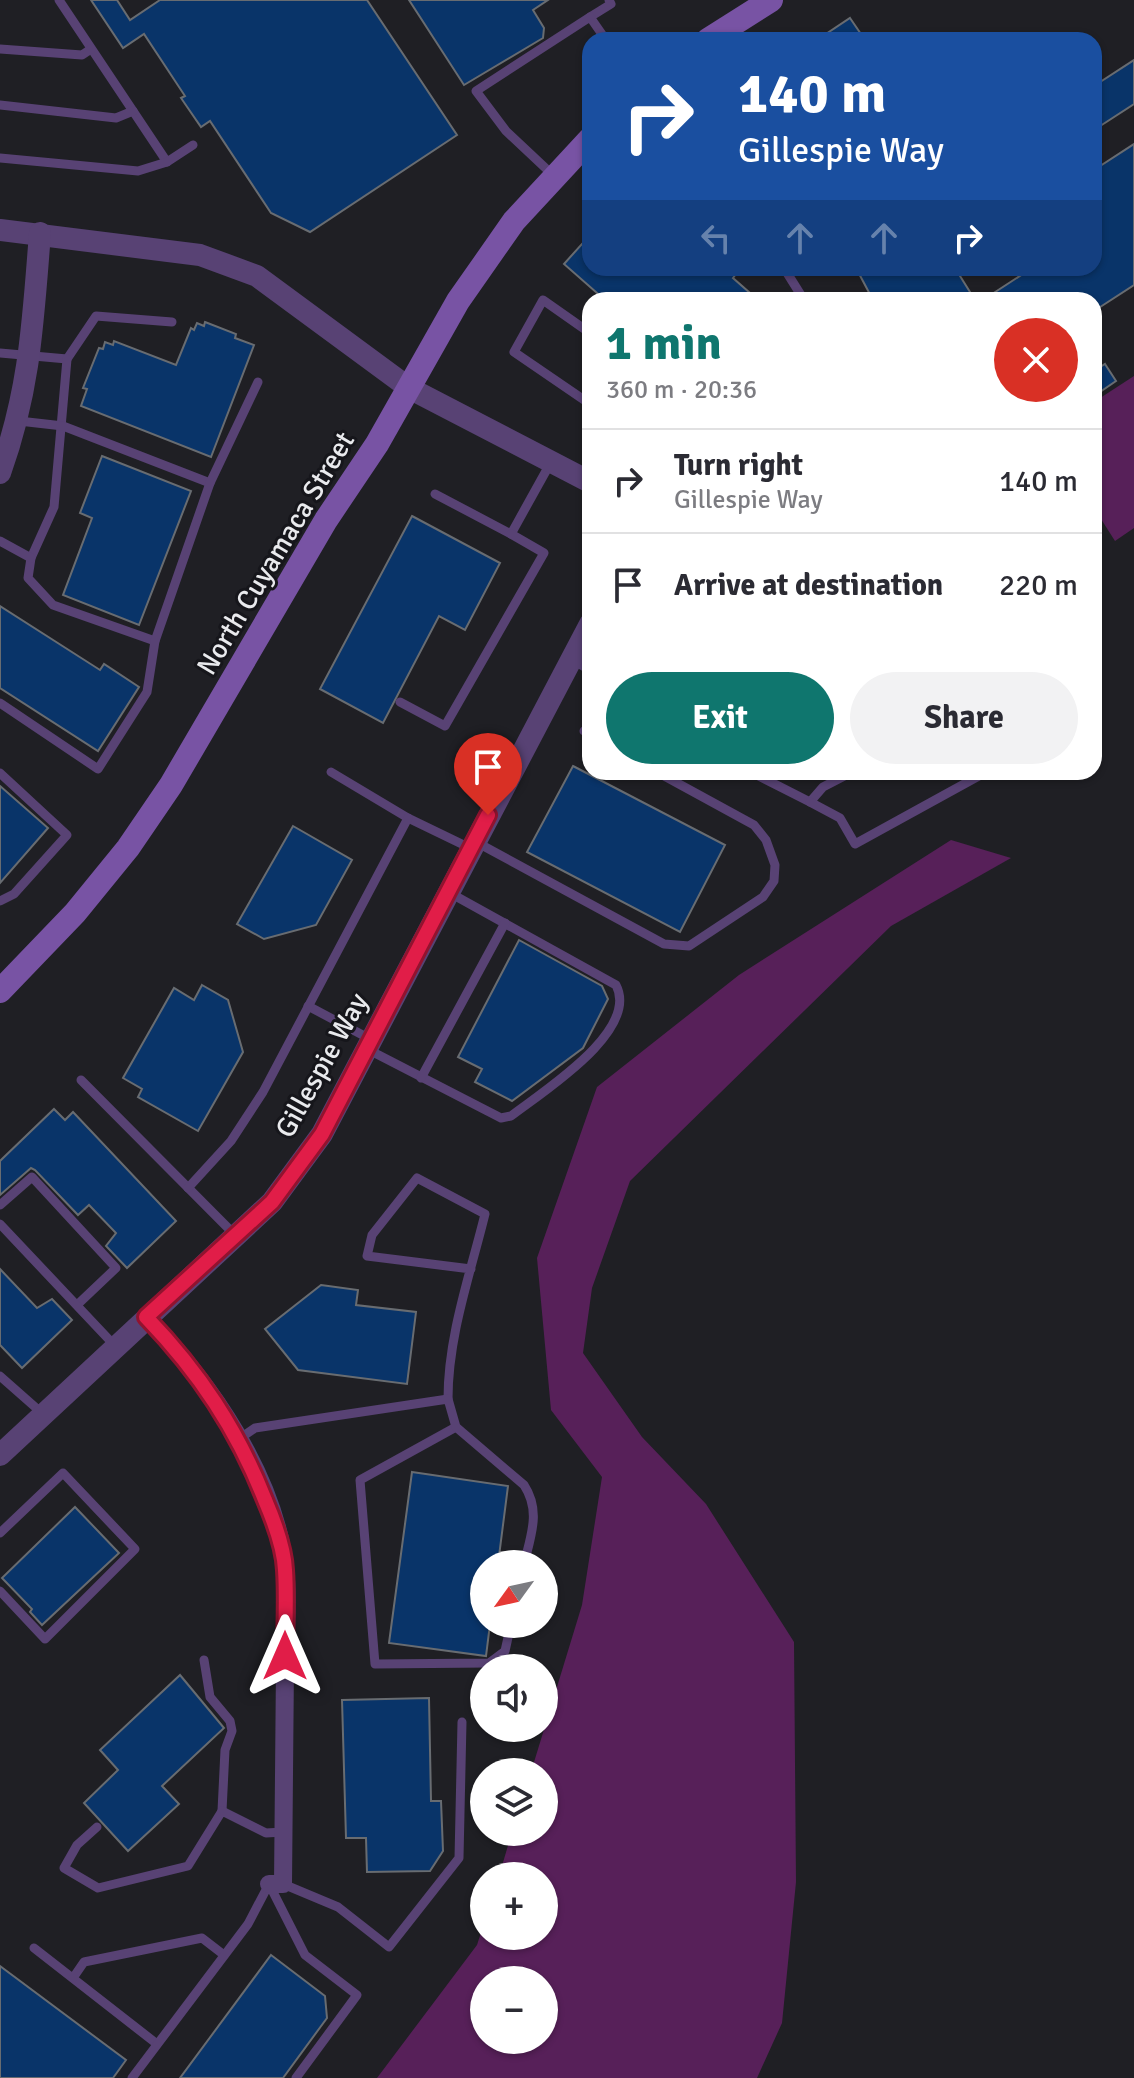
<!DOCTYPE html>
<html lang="en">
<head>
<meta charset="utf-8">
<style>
	:root { --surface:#fff; --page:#f2f2f3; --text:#2b2b33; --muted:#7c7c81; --line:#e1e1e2; --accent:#0f766e }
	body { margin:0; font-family:Signika,sans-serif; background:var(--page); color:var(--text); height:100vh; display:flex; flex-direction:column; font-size:30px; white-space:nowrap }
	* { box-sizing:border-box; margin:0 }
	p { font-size:26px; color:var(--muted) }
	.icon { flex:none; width:44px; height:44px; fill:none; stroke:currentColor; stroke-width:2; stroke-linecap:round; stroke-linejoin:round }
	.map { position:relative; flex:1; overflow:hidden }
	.drawer { position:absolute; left:582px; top:292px; width:520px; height:488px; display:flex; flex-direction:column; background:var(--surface); border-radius:24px; box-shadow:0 2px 6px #0004 }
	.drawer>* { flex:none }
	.guide { position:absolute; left:582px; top:32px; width:520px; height:244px; border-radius:24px; box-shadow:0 2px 6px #0004; background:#1a4fa0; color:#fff; overflow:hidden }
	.needle { width:52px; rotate:237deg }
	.fabs { position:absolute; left:470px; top:1550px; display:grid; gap:16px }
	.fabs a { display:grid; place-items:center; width:88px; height:88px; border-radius:50%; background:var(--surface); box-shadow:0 2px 6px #0004; font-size:40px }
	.pin { position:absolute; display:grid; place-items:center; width:68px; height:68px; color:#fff; margin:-82px -34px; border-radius:50% 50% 50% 0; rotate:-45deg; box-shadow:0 0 8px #0007 }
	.pin .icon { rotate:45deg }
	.me { position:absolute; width:88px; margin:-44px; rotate:0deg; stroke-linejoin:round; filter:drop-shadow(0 0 6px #0008) }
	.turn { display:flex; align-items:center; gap:28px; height:168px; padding:0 24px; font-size:36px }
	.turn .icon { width:104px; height:104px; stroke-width:2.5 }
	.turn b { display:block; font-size:56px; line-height:68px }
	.lanes { display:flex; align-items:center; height:76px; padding:0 24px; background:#0003; justify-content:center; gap:40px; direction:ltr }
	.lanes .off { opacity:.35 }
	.round { display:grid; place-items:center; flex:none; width:84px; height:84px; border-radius:42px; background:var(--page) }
	.summary { display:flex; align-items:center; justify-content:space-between; height:136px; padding:0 24px }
	h1 { font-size:48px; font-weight:800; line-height:60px; color:var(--accent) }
	.button { display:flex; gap:16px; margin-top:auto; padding:16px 24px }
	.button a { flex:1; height:92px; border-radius:48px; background:var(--accent); color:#fff; font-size:32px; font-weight:800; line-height:92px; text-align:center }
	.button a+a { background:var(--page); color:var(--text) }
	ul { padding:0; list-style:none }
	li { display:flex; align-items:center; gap:24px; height:104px; padding:0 24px; border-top:2px solid var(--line) }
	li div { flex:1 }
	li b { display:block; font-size:30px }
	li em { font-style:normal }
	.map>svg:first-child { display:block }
</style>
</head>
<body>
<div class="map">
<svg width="1134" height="2078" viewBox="0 0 1134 2078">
	<rect width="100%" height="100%" fill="#1f1f24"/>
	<g fill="#572059" fill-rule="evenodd">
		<path d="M1134,376V528L1115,541L1094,508V402Z"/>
		<path d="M951,840L1011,858L891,926L630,1181L592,1288L583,1353L642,1437L706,1504L794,1642L796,1882L782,2023L757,2078H377L477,1945L484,1923V1936H544V1876H499L512,1832H544V1772H531L582,1605L602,1477L551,1410L537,1258L597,1087L739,975ZM484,1980H544V2040H484Z"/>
	</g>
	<g fill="#093469" stroke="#686c71" stroke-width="2">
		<path d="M91,0H117L130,20L160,0H367L457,135L310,232L271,213L210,121L201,127L181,98L185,96L144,34L123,48Z"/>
		<path d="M409,0H548L533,10L544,28L543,38L464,85Z"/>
		<path d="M850,18L865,40H817Z"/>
		<path d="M1134,60V104L1094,130V86Z"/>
		<path d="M1134,144V285L1094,311V300H983L1032,268H1094V170Z"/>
		<path d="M590,235V268H729L736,274L733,278L758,300H605L564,264Z"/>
		<path d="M856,268H955L975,300H873Z"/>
		<path d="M205,322L236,334L235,338L254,345L211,457L81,406L87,389L83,388L99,348L103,349L105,342L113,345L114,341L176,365L191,328L194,330L197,323L204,326Z"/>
		<path d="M1105,364L1116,381L1094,396V371Z"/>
		<path d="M102,456L191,491L139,625L63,595L92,518L80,513Z"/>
		<path d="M412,516L500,563L465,630L439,616L383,723L320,689Z"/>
		<path d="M0,606L100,670L104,664L139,687L98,751L0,688Z"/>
		<path d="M573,766L725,845L680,932L527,852Z"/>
		<path d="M0,786L48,828L0,883Z"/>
		<path d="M293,826L352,860L316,925L264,939L237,924Z"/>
		<path d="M519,940L602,986L608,999L583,1048L512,1101L475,1082L482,1069L458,1057Z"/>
		<path d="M202,985L228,1000L243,1052L198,1131L138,1097L142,1089L123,1078L174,988L194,1000Z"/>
		<path d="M54,1109L65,1120L73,1112L176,1221L127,1268L106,1246L116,1233L89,1205L78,1215L35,1170L31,1168L0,1195V1161Z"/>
		<path d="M0,1269L37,1308L52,1299L72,1320L22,1368L0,1345Z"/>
		<path d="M321,1285L358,1290L356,1305L416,1312L407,1384L298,1370L265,1329Z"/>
		<path d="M412,1472L508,1486L498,1564H484V1624H490L486,1656L389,1643Z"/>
		<path d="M75,1507L119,1553L42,1625L30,1612L32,1609L2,1578Z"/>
		<path d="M180,1675L224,1728L162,1786L179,1804L128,1851L84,1803L118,1770L100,1750Z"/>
		<path d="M429,1698L431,1801H441L443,1851L430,1871L367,1872L366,1838H346L342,1700Z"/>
		<path d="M271,1955L325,1996L327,2018L283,2078H180Z"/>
		<path d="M0,1966L126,2060L113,2078H0Z"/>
	</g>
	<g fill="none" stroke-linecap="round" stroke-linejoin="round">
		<g stroke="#584274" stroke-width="9">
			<path d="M59,0L167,162"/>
			<path d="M590,17L611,4L609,0"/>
			<path d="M0,49L82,55L91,49"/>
			<path d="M0,105L116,118L133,111"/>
			<path d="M0,158L138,171L167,162L193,145"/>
			<path d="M555,177L506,131L476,91L590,17L606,40"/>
			<path d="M784,268L804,300"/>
			<path d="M590,333L543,300L514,352L590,404"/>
			<path d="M0,353L67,359L96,316L172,322"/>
			<path d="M67,359L54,507L31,558L28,578L53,605L155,641"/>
			<path d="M19,421L63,426L210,483"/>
			<path d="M435,494L511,534L551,462"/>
			<path d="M0,541L31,558"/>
			<path d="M571,659L590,670"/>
			<path d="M400,702L445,726L544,553L511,534"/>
			<path d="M0,703L98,769L147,692L155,641L210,483L258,382"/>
			<path d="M584,731L590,734"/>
			<path d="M331,772L408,818L470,848"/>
			<path d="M751,772L810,802L823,787L852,772"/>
			<path d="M0,773L67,835L14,894L0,901"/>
			<path d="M810,802L840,818L855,844L986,772"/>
			<path d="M476,842L664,944L689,946L763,897L774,881L775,865L766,840L754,825L657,772"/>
			<path d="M308,1006L372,1040"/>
			<path d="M367,1049L501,1118L511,1116C542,1092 640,1031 616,985L450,893"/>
			<path d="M421,1078L505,923"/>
			<path d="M81,1080L236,1236"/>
			<path d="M188,1188L231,1141L263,1092L408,818"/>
			<path d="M0,1205L32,1177L116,1268L77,1305"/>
			<path d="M0,1224L116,1347"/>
			<path d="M0,1376L43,1414"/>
			<path d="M448,1399C448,1336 470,1275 485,1214L417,1178L372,1235L367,1256L471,1269"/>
			<path d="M456,1427L360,1480L375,1664L489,1663L505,1651L511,1624"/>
			<path d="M239,1439L255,1428L448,1399L456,1427L524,1485C541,1511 531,1535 524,1564"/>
			<path d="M0,1533L63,1473L135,1549L45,1639L0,1591"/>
			<path d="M204,1660L210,1697L230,1721L232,1731L225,1750L222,1811"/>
			<path d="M97,1827L77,1845L64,1868L98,1888L188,1866L222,1811L266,1833L283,1832"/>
			<path d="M283,1884L338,1907L389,1947L459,1858L462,1722"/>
			<path d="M34,1948L157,2044"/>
			<path d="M73,1978L84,1962L202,1938L224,1955"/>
			<path d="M132,2078L248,1924L269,1884L305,1955L357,1995L296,2078"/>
		</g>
		<path stroke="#584274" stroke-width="18" d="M146,1317C210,1383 274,1474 285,1568C289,1599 285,1634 285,1665C284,1738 284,1811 283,1884H269"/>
		<g stroke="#584274" stroke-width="22">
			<path d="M0,230L200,255L257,276L409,388L590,482"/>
			<path d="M0,473C30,390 33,321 40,233"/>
			<path d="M0,1455L272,1202L322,1134L590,624"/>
		</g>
		<g stroke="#7853a4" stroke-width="24">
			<path d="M708,40L771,0"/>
			<path d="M0,991L75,913L128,848L171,785L326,520L377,444L458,301L514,221L590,139"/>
		</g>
	</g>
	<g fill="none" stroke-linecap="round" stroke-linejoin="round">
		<defs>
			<path id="route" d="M285,1656C285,1628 287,1599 285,1570C284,1547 274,1521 265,1500C237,1429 199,1372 146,1317L272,1202L322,1134L488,815"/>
		</defs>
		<use href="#route" stroke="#92132f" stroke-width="20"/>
		<use href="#route" stroke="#e11d48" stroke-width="14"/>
	</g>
	<g text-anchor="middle" stroke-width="6" stroke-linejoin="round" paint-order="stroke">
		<g font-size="28" fill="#e9eaed" stroke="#16161b">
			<text transform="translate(275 553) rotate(-59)" y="10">North Cuyamaca Street</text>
			<text transform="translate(321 1065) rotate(-61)" y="10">Gillespie Way</text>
		</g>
	</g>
</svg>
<div class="fabs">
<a><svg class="needle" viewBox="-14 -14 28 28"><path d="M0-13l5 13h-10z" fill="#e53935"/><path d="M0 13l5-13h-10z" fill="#7c7c81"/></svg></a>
<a><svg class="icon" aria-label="sound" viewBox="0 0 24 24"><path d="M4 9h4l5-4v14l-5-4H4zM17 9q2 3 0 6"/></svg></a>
<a><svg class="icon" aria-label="layers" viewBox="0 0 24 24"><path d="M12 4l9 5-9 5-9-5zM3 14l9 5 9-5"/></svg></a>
<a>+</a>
<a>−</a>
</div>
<div class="pin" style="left:488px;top:815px;background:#d93025"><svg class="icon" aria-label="arrive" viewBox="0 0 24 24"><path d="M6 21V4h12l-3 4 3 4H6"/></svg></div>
<svg class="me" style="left:285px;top:1656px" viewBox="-20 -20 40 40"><path d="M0-17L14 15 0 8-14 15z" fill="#e11d48" stroke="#fff" stroke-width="4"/></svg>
<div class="guide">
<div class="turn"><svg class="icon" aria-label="right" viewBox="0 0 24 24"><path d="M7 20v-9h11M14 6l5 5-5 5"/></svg><div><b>140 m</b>Gillespie Way</div></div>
<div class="lanes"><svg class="icon off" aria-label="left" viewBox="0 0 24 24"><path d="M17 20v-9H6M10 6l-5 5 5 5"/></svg><svg class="icon off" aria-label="ahead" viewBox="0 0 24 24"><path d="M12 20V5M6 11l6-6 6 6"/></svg><svg class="icon off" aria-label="ahead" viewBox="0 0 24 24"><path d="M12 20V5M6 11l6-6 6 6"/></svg><svg class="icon" aria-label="right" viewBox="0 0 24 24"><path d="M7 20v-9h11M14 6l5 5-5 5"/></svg></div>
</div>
<section class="drawer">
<div class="summary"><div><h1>1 min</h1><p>360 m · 20:36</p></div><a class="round" style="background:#d93025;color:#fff"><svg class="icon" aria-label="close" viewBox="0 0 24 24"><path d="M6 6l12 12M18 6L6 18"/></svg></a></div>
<ul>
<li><svg class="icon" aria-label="right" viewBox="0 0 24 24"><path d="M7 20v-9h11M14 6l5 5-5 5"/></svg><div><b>Turn right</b><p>Gillespie Way</p></div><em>140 m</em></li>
<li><svg class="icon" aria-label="arrive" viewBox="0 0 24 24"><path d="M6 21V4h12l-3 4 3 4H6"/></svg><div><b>Arrive at destination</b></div><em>220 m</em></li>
</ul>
<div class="button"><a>Exit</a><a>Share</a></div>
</section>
</div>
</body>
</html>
